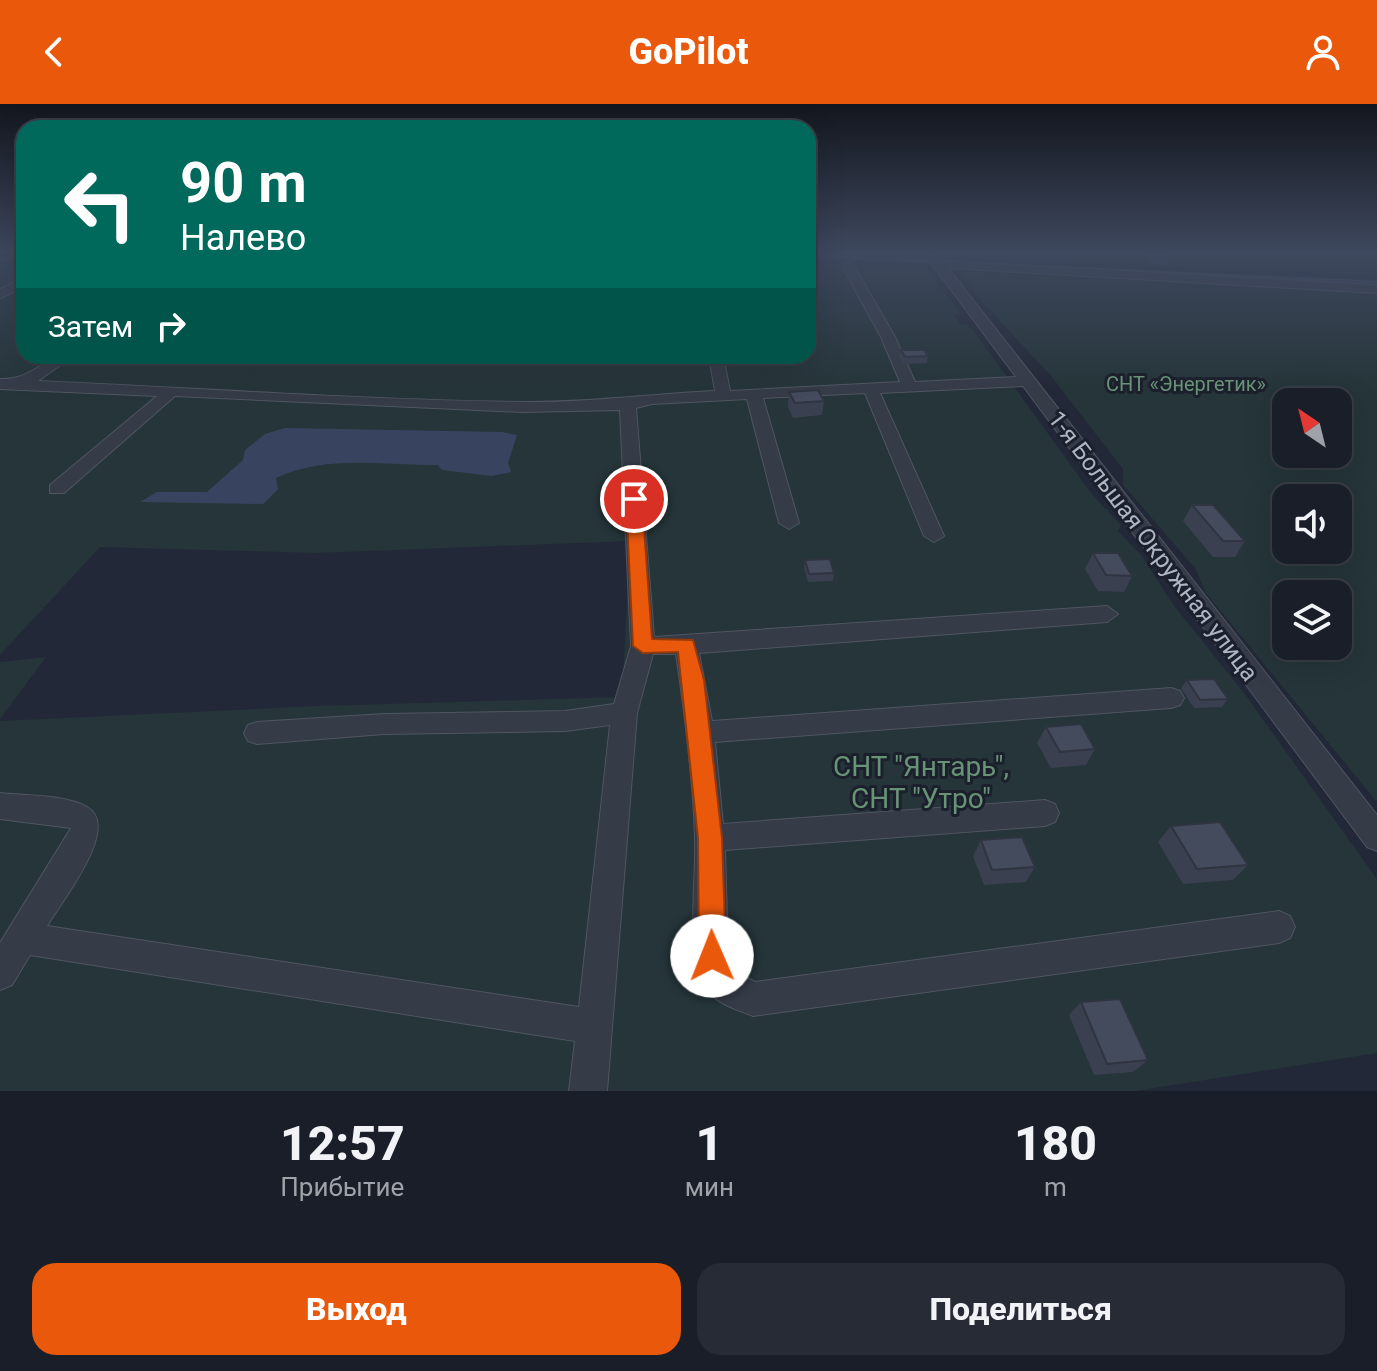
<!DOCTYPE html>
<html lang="ru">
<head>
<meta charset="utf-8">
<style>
	:root { --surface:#1a1e29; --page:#272b35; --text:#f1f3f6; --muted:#9fa2a8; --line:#383c46; --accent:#ea580c }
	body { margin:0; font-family:Roboto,sans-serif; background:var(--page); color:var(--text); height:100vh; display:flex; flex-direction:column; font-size:30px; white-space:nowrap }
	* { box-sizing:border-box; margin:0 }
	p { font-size:26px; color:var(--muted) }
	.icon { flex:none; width:44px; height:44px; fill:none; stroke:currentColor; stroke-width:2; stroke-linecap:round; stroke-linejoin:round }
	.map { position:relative; height:987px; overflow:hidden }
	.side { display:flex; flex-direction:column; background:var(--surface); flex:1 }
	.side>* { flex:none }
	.hud { position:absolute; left:16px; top:16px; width:800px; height:244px; border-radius:24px; box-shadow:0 8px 32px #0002,0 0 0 2px var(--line); background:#00695c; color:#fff; overflow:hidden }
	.needle { width:52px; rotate:325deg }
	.buttons { position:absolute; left:1272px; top:284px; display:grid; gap:16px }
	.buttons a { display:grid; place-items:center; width:80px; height:80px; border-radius:16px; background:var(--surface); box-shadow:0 8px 32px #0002,0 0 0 2px var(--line); font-size:40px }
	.pin { position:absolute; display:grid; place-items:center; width:68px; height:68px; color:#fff; margin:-34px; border:4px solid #fff; border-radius:50%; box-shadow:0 2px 8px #0007 }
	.me { position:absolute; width:88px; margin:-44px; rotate:359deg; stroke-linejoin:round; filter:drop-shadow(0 0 6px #0008) }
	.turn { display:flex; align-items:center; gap:28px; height:168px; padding:0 32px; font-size:36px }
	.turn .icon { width:104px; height:104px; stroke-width:2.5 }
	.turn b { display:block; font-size:56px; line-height:68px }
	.then { display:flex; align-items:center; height:76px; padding:0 32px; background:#0003; gap:16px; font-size:30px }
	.eta { display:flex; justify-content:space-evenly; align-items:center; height:136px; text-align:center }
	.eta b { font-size:48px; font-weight:800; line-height:56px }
	.action { display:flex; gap:16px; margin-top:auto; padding:16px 32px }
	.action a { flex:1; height:92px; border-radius:24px; background:var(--accent); color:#fff; font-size:32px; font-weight:800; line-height:92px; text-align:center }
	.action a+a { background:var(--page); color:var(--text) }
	header { display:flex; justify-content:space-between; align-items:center; height:104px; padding:0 32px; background:var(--accent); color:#fff; font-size:36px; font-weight:800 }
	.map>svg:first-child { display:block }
</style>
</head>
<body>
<header><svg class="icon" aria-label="back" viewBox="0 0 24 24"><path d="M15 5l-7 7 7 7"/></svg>GoPilot<svg class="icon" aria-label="person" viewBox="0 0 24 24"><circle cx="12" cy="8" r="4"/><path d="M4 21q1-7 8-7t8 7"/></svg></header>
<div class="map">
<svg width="1377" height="987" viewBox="0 0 1377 987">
	<rect width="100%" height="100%" fill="#222837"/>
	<g fill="#253539" fill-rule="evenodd">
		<path d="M940,148H1377V171L1052,157Z"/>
		<path d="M24,158V252H808V159L924,162L961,210L954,211L961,221H968L976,230L1091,389L1121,421L1118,427L1142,452L1172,499L1244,589L1377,775V949L1135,987H0V617L318,602L622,593L630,437L317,449L100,443L0,551V159Z"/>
		<path d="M960,167L1377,189V698L1206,489L1195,464L1123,381V365L1051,272L976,191ZM1286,298H1338V350H1286ZM1286,394H1338V446H1286ZM1286,490H1338V542H1286Z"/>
		<path d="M46,553L0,615V558Z"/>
	</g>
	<path fill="#38445f" d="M285,324L502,328L517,331L508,359L511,368L492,372L442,366L438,361C381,362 329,350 276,374L278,385L263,400L140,398L157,388H207L243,356L245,346L265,330Z"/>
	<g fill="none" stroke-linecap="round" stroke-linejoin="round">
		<g stroke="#38445f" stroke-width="3">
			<path d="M808,152L1377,178"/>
			<path d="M0,156L24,154"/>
		</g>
		<defs>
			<g id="minor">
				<path d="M923,148H935L942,157L1377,181V189L948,164L1377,711V747L1367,743L1023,282L880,289L944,432L934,438L924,432L865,289L763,294L799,419L789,425L779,419L747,295L652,300L636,304L654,533L1107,502L1118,510L1107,518L699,549L712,617L1171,584L1180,587L1184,594L1180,601L1171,604L715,638L723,720L1045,696L1055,700L1059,709L1055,718L1045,722L725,746L728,851L736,868L755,878L1279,807L1290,812L1295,823L1290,834L1279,839L753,912C741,907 717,900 711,889C683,844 697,783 695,733C693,671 685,611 676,550H653L637,609L607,987H569L575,937L30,851L12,881L0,886V839L71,724L0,715V689C26,692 64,690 87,703C122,722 62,797 47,822L579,903L610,621L565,627L384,630L257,640L248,637L244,629L248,621L257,618L384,610L565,607L614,600L631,542L620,306L522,308L175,292L64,389H50V381L157,292L0,285V275C31,277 42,252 73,252L38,277C199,284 360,296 522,298C587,299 650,290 715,287L709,252H723L730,287L900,278L881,233L842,162L848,158L854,162L895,233L915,278L1016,273Z"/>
				<path d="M24,174V183L0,194V185Z"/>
			</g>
		</defs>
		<use href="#minor" stroke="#505562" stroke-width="2"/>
		<use href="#minor" fill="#353b47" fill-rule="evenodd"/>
	</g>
	<g fill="#3a404f">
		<path d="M1142,148H1172V149L1167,161L1153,160Z"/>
		<path d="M901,246L928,252L927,259L904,260L899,253Z"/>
		<path d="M789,288L824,297L822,311L793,314L788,303Z"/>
		<path d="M1192,401L1245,437L1235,453H1213L1183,417Z"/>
		<path d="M1093,449L1132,472L1124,488L1098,487L1085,465Z"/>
		<path d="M805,456L834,469L833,477L808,478L804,464Z"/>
		<path d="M1187,576L1228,595L1222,603L1194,604L1181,584Z"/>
		<path d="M1046,623L1095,645L1086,661L1051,664L1037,639Z"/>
		<path d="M1171,722L1248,761L1233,776L1183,780L1158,738Z"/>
		<path d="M981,736L1035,763L1026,778L984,781L973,752Z"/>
		<path d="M1081,898L1148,956L1133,968L1094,971L1069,911Z"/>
	</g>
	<g fill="#434b5c" stroke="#2f3440" stroke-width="2">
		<path d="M901,246H924L928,252L905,253Z"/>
		<path d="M818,286L824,297L795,299L789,288Z"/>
		<path d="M1192,401H1213L1245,437H1223Z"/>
		<path d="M1093,449H1118L1132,472L1106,471Z"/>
		<path d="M830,455L834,469L809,470L805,456Z"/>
		<path d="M1214,575L1228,595L1200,596L1187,576Z"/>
		<path d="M1081,620L1095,645L1060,648L1046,623Z"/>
		<path d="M1220,718L1248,761L1197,765L1171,722Z"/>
		<path d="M1022,733L1035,763L992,766L981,736Z"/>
		<path d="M1120,895L1148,956L1107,960L1081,898Z"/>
	</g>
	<linearGradient id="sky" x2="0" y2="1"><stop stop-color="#13161e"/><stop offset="0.52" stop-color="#3e485e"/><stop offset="1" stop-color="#3e485e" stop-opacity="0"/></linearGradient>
	<rect width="1377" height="286" fill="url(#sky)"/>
	<path fill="#ea580c" stroke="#983908" stroke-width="2" d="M634,390L642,395L652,535L693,536L704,576L722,734L726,852L722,861L712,865L703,861L699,852L698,734L678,548L643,549L633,542L626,395Z"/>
	<g text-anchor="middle" stroke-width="6" stroke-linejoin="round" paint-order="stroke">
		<g font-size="20" fill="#699377" stroke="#1b202c">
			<text x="1186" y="287">СНТ «Энергетик»</text>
		</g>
		<g font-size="24" fill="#b0b5c4" stroke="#1b202c">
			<text transform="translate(1153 442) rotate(53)" y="8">1-я Большая Окружная улица</text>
		</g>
		<g font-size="28" fill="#699377" stroke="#1b202c">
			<text x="921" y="672">СНТ "Янтарь",<tspan x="921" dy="32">СНТ "Утро"</tspan></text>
		</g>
	</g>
</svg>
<div class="buttons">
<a><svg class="needle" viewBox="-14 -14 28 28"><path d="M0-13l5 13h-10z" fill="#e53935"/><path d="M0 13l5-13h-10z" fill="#9fa2a8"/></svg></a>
<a><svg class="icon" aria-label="sound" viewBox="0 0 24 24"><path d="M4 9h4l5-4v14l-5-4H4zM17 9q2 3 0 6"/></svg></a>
<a><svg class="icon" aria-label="layers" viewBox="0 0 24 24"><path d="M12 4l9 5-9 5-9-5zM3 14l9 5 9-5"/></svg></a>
</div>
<div class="pin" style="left:634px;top:395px;background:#d93025"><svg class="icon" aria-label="arrive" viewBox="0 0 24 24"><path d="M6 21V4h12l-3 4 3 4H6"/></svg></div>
<svg class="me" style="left:712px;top:852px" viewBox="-20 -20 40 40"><circle r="19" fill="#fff"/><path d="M0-13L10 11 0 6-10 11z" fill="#ea580c"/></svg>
<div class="hud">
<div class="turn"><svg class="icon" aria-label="left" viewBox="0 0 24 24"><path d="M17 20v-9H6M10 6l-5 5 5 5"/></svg><div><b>90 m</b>Налево</div></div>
<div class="then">Затем<svg class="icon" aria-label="right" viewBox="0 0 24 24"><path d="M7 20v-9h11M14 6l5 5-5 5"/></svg></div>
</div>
</div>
<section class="side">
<div class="eta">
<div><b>12:57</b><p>Прибытие</p></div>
<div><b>1</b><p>мин</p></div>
<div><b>180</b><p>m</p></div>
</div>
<div class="action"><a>Выход</a><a>Поделиться</a></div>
</section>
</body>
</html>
